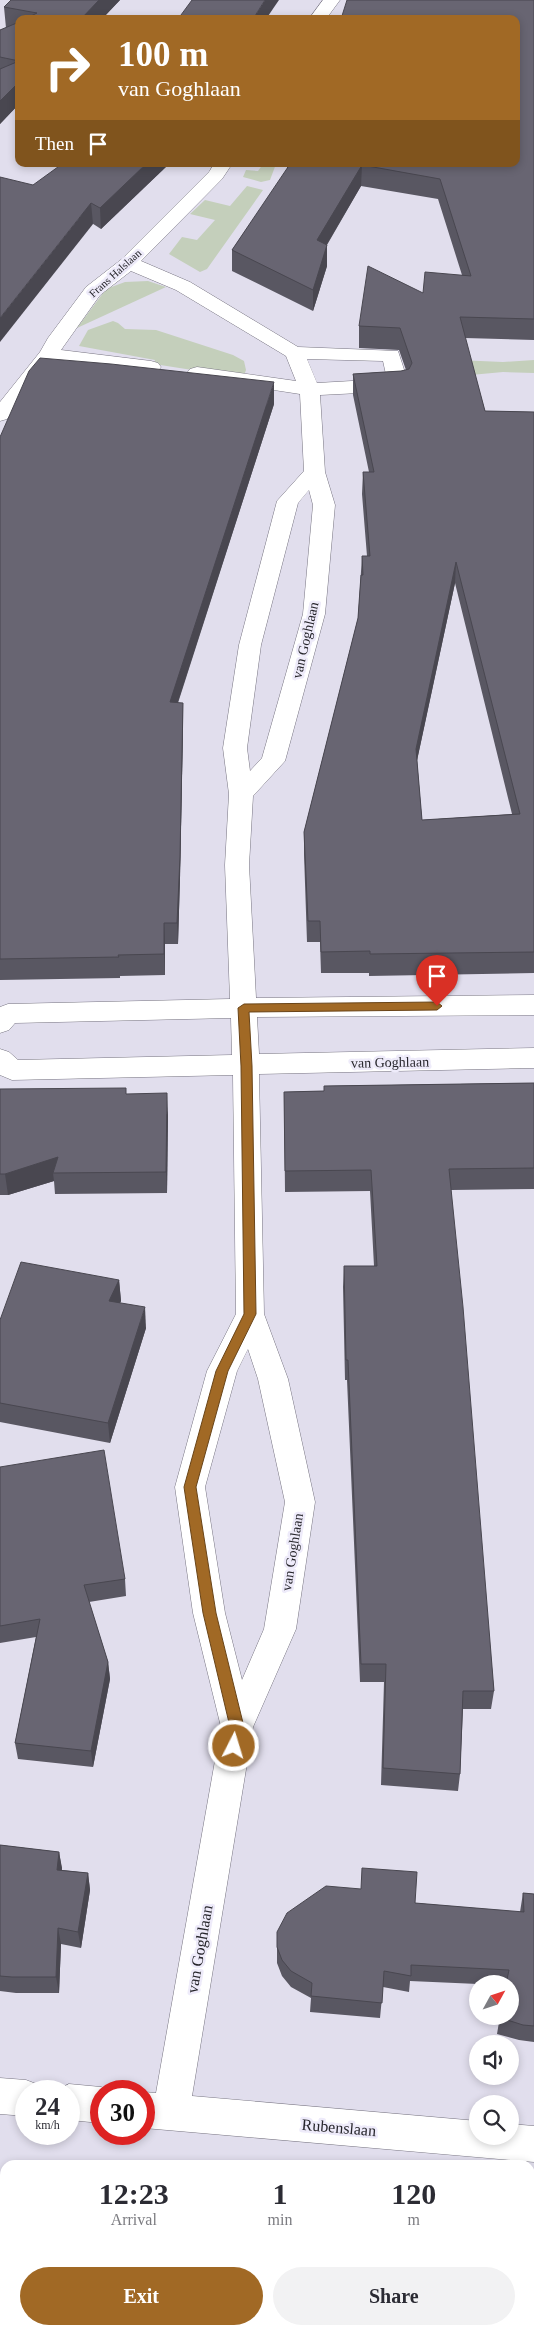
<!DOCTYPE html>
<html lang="en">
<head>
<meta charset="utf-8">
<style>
	:root { --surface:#fff; --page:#f2f2f3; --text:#2b2b33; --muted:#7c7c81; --accent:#a16925 }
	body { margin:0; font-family:Georgia,serif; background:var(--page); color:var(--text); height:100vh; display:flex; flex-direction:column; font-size:19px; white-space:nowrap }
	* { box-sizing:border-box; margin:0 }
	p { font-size:16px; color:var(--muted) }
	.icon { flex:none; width:28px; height:28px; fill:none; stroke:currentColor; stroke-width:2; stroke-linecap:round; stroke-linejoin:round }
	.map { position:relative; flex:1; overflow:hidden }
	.details { position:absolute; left:0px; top:2160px; width:535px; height:175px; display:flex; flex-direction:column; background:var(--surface); border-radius:15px 15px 0 0; box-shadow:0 2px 8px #0003 }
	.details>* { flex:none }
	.top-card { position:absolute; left:15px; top:15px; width:505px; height:152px; border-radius:10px; box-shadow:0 2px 8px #0003; background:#a16925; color:#fff; overflow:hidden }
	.needle { width:32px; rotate:50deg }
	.tools { position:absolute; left:469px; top:1975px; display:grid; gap:10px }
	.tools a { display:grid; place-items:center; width:50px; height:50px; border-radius:50%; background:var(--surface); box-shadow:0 2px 8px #0003; font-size:25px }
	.speed { position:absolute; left:15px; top:2080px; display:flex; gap:10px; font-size:25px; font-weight:700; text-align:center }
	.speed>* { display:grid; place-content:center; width:65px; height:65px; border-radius:50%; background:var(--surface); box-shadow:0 2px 8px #0003; line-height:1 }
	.speed small { font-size:12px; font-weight:400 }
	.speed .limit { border:8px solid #d22; background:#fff; color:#111 }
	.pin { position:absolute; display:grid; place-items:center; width:42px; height:42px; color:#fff; margin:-51px -21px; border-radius:50% 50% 50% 0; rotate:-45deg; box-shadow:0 0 5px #0007 }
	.pin .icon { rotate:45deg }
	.me { position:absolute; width:55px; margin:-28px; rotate:5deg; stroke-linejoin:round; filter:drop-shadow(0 0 4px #0008) }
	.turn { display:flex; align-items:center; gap:18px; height:105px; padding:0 20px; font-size:22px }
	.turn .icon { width:65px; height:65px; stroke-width:2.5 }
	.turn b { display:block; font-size:35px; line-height:42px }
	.then { display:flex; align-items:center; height:48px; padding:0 20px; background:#0003; gap:10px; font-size:19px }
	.eta { display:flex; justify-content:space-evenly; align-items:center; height:85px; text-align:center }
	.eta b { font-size:30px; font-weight:600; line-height:35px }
	.action { display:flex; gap:10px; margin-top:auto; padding:10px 20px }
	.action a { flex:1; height:58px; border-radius:30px; background:var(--accent); color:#fff; font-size:20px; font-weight:600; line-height:58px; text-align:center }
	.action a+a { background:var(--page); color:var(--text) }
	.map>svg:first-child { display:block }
</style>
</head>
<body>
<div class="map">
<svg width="534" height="2335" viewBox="0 0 534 2335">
	<rect width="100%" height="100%" fill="#e1deed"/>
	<g fill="#c4cfbb">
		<path d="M263,164H276L270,180L261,182L243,177L246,170L258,171Z"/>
		<path d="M247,186L263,190L207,269L200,272L169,254L182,237L197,240L215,220L190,214L205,200L230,206Z"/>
		<path d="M148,281L166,287L77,328L106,289L125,282Z"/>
		<path d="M113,321L118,323L125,329L156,330L233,355L244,361L246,370L243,378L154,364L155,360L79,346L88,330Z"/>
		<path d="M457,360L503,362L534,360V373L503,372L460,376Z"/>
		<path d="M530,2185H534V2256L530,2255Z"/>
	</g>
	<path fill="#76849d" d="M0,2181H5V2330H530V2255L534,2256V2335H0Z"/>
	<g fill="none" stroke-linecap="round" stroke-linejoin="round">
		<defs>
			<g id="minor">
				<path d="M323,0H340L326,19H309Z"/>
				<path d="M214,164H232L222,179L141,261L190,282L298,347L398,351L409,385L406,389L399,391L320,395L325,472L335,505L325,614L285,761L253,796L249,865L256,998L534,995V1015L257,1017L259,1054L534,1048V1068L259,1074L264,1314L288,1379L315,1502L296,1629L253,1727L192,2096L478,2121V2136H510V2124L534,2126V2162L144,2128V2092L156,2093L221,1727L193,1613L175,1487L207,1371L236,1314L233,1075L12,1080L0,1075V1049L9,1052L18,1060L232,1055L231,1018L15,1023L9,1030L0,1033V1007L8,1004L230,999L225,865L229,794L223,748L239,645L277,501L304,471L300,394L190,377L187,373L190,369L197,367L296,381L286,356L176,290L131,271L100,295L61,350L151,361L158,363L161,367L158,371L151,373L54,361L7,419L0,421V402L40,352L48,338L86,287L122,259L209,172ZM307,359L383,361L387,379L317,383ZM309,490L313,505L303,614L262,758L250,771L247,748L261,645L298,503ZM248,1349L258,1379L285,1502L264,1629L242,1680L225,1613L205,1487L237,1371Z"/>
				<path d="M0,2078L26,2080L39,2085L41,2091H26V2116L0,2114Z"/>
				<path d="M69,2084L101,2087L112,2091H101V2123L69,2120V2091H55Z"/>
			</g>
		</defs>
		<use href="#minor" stroke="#777481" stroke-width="1"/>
		<use href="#minor" fill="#fff" fill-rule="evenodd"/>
	</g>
	<g fill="#595762" fill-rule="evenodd">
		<path d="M11,0H120L102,19H19V104L0,124V30L6,28L4,7Z"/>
		<path d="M534,0V340L465,338L485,411L534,412V973L369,976V973H321L320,942H307L304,854V832L358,618L362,556H367L362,494L363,472H369L353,395V374L401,371L406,370L399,350L359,348V326L423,293L462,275L438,199L361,186L327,245V266L313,311L232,271V250L287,170V167ZM455,583L512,814L422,820L417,760Z"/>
		<path d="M169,164L101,229L33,185Z"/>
		<path d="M274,404L178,703H183V725L180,878L178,944H165V975L120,976V978L0,980V437Z"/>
		<path d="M534,1083V1189L451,1190L494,1691L491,1709H463L460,1774L458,1791L381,1785L384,1682H360L347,1380H345L343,1287L344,1266H374L370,1191L285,1192L284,1092L324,1091V1086Z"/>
		<path d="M0,1089L127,1094L168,1115L167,1193L55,1194L54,1181L8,1195H0Z"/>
		<path d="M119,1280L121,1301L120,1303L146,1328L110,1443L0,1422V1320Z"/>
		<path d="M0,1467L125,1579L126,1596L89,1602L108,1662L110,1679L93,1767L18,1759L15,1743L36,1637L0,1643Z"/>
		<path d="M0,1845L59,1852L62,1870L88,1873L90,1890L81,1948L61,1944L59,1993H16L0,1991Z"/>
		<path d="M523,1893L534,1894V2042L519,2040L497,2034L500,2016H510V1984H478L410,1981L409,1992L383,1987L380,2018L310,2012L311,1998L291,1987L282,1976L277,1963V1932L415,1903L520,1912Z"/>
	</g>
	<g fill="#494750">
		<path d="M99,0H120L102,19H81Z"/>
		<path d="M265,0H279L266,19H253Z"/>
		<path d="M19,82V104L0,124V101Z"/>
		<path d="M146,164H169L101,229L100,208Z"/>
		<path d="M362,165L361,186L317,261V240Z"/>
		<path d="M91,203L93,224L0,342V318Z"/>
		<path d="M327,245V266L313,311V290Z"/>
		<path d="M274,382V404L171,723L170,702Z"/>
		<path d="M456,562L455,583L415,770L416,749Z"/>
		<path d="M183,703V725L180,878L178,944L177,923Z"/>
		<path d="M164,923L165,944V975L164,954Z"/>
		<path d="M167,1093L168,1115L167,1193L166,1172Z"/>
		<path d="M58,1157L53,1173L54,1181L8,1195L5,1174Z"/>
		<path d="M119,1280L121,1301L111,1321L109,1301Z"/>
		<path d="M145,1307L146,1328L110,1443L108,1423Z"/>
		<path d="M108,1662L110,1679L93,1767L91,1751Z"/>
		<path d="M59,1852L62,1868L59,1886L57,1870Z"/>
		<path d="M88,1873L90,1890L81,1948L78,1932Z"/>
		<path d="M58,1928L61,1944L59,1993L56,1977Z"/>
	</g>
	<g fill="#686572" stroke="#494750" fill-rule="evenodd">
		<path d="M11,0H99L81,19H25L37,13L4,7Z"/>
		<path d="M192,0H265L253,19H178Z"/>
		<path d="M347,0H534V319L460,317L485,411L534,412V952L370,954V951L321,952L320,921H308L304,832L358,618L361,575H363L362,556H370L363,472H374L353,374L401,371L409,369L412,363L400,328L359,326L368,266L423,293L425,272L471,276L440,179L362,165L317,240L327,245L313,290L232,250L288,167H287L288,164H516V19H341ZM456,562L520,814L422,820L416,749Z"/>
		<path d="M19,22V82L0,101V69L19,61L0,57V30Z"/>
		<path d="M62,164H146L100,208L91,203L0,318V177L33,185Z"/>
		<path d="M40,358L111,364L274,382L170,702L183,703L180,857L177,923H164V954L118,955L119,957L0,959V437L29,371Z"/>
		<path d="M534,1083V1168L449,1169L463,1307L494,1691H463L460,1774L383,1768L386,1664H361L348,1360H346L344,1266H377L371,1170L285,1171L284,1092L324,1091V1086Z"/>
		<path d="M126,1088V1094L167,1093L166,1172L53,1173L58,1157L5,1174H0V1089Z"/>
		<path d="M21,1262L119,1280L109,1301L145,1307L108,1423L0,1403V1320Z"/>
		<path d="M104,1450L125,1579L84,1585L108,1662L91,1751L15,1743L40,1619L0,1626V1467Z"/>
		<path d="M0,1845L59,1852L57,1870L88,1873L78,1932L58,1928L56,1977H12L0,1976Z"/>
		<path d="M362,1868L417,1872L415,1903L524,1912L523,1893L534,1894V2026L523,2025L501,2018V2016H510V1984H506L509,1970L411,1965V1976L384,1971L382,2003L311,1996L312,1983L291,1971L282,1960L277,1947V1932L287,1913L326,1886L361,1889Z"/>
	</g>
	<path fill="#a16925" stroke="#694418" d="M437,1002L442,1006L437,1010L249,1012L252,1066L256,1314L228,1371L196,1487L216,1613L244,1727L239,1751L234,1753L229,1751L227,1746L230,1727L203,1613L184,1487L216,1371L244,1314L241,1066L238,1008L244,1004Z"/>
	<g text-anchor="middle" stroke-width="5" stroke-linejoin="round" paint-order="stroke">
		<g font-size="11" fill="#27262c" stroke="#eeebfa">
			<text transform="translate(115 273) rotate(-42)" y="4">Frans Halslaan</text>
		</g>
		<g font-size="14" fill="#27262c" stroke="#eeebfa">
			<text transform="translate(305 640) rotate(-77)" y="5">van Goghlaan</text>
			<text transform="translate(390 1062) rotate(-1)" y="5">van Goghlaan</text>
			<text transform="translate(292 1552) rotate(-81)" y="5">van Goghlaan</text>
		</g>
		<g font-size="16" fill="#27262c" stroke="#eeebfa">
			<text transform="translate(199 1949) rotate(-80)" y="6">van Goghlaan</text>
			<text transform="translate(339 2127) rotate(5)" y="6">Rubenslaan</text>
		</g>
	</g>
</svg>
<div class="tools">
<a><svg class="needle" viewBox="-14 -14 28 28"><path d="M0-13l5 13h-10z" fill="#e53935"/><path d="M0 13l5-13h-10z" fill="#7c7c81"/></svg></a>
<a><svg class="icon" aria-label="sound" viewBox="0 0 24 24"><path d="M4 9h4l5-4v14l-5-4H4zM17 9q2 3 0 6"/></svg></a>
<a><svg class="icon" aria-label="search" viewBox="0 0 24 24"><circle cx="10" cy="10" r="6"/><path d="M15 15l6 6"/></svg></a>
</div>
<div class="speed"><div>24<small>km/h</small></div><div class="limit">30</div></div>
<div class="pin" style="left:437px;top:1006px;background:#d93025"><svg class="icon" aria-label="arrive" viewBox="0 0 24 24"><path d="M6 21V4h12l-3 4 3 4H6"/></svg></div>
<svg class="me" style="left:234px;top:1746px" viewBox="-20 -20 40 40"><circle r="17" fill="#a16925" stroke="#fff" stroke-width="3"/><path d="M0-11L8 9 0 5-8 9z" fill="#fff"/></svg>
<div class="top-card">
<div class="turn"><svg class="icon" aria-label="right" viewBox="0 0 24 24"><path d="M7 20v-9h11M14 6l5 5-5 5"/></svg><div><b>100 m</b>van Goghlaan</div></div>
<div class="then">Then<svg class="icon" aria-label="arrive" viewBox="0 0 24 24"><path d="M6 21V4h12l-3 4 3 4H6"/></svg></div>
</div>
<section class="details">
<div class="eta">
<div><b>12:23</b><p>Arrival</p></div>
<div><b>1</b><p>min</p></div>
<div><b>120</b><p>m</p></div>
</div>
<div class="action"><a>Exit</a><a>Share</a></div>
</section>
</div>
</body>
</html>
